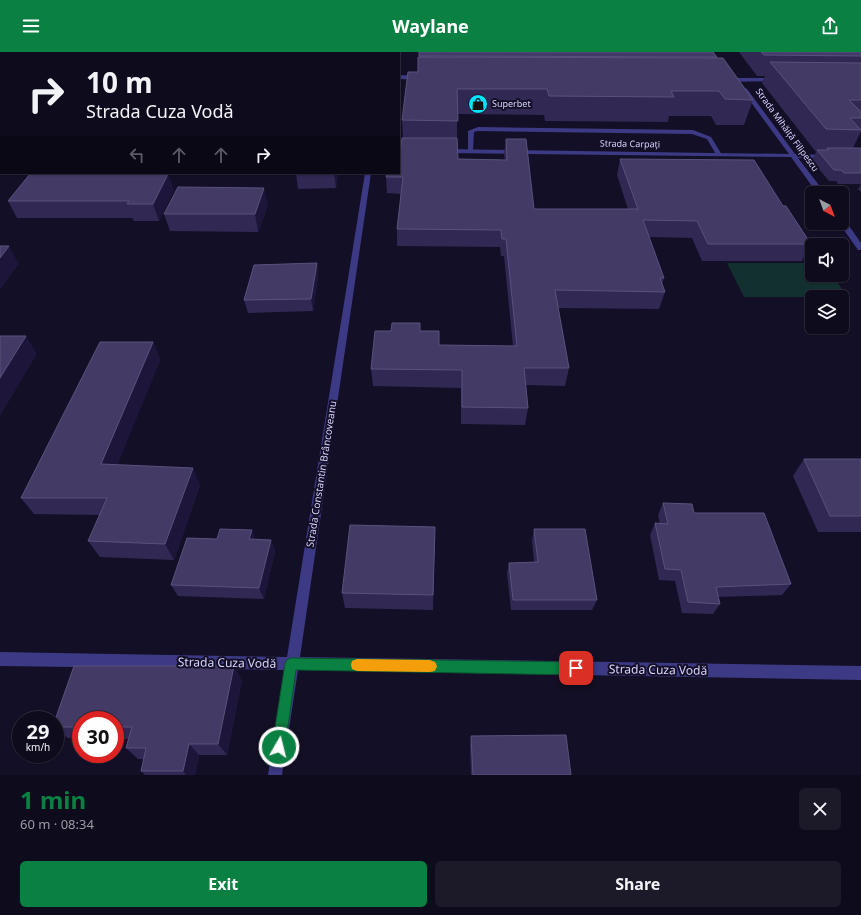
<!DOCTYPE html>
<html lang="en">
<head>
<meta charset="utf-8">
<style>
	:root { --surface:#0e0b1c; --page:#1c1929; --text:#f1f3f6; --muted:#9b9ba3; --line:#2e2b3b; --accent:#0b8043 }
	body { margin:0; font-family:"Noto Sans",sans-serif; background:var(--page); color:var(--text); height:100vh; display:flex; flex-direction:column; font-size:15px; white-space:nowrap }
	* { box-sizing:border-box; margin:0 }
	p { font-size:13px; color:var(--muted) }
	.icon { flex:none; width:22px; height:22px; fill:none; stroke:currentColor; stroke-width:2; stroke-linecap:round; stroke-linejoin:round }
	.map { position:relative; height:723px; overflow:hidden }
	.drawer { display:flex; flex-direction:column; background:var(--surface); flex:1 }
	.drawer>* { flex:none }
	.hud { position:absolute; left:0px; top:0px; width:400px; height:122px; box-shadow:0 1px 3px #0004,0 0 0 1px var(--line); background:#0e0b1c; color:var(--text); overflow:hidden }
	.needle { width:26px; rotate:139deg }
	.tools { position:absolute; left:805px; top:134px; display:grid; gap:8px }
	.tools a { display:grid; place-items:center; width:44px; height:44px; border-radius:6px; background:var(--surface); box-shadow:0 1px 3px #0004,0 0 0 1px var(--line); font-size:20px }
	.speed { position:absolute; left:12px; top:659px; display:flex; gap:8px; font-size:20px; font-weight:700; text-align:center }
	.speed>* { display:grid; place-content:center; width:52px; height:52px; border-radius:50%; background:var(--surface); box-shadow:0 1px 3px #0004,0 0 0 1px var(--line); line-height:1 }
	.speed small { font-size:10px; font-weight:400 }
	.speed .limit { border:6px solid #d22; background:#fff; color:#111 }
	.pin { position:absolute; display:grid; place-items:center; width:34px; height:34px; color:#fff; margin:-17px; border-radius:8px; box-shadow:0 2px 6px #0006 }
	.me { position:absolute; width:44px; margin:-22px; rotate:8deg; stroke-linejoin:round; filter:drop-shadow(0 0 3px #0008) }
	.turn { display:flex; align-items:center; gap:14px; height:84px; padding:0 20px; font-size:18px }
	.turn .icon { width:52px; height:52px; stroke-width:2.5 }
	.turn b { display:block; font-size:28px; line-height:34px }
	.lanes { display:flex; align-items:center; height:38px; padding:0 20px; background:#0003; justify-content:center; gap:20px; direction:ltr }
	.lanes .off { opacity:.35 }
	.round { display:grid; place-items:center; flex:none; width:42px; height:42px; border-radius:6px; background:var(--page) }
	.head { display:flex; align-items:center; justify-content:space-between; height:68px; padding:0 20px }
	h1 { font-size:24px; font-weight:700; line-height:30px; color:var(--accent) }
	.button { display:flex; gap:8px; margin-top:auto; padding:8px 20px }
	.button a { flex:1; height:46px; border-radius:6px; background:var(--accent); color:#fff; font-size:16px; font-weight:700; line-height:46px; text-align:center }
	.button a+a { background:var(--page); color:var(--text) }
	header { display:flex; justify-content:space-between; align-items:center; height:52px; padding:0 20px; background:var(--accent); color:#fff; font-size:18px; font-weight:700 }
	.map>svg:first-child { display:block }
</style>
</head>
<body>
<header><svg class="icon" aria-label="menu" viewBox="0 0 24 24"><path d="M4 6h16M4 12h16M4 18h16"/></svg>Waylane<svg class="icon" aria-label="share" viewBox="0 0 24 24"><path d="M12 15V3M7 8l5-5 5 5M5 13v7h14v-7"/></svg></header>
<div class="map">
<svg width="861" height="723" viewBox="0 0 861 723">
	<rect width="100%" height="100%" fill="#130f26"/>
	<path fill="#12302f" d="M727,211H812V223H833L847,245H744Z"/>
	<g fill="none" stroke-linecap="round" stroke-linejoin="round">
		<path fill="#3d3a85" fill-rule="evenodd" d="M478,75L693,78L711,85L722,103L717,104L707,87L692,82L478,79L474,80L473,99L468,100V79Z"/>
		<g fill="#3d3a85" fill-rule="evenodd">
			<path d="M385,0H391L384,1Z"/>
			<path d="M399,23L421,24L424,26L421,28L399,27Z"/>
			<path d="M777,26L780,28L779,29L725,30L722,28L725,26Z"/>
			<path d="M745,36L747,37L795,102L829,103L830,104L827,106H798L825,141H817L791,105L445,101L442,99L445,97L789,102L742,38Z"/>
			<rect x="0" y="93" width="1" height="4"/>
			<path d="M365,121H371L300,605L861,614V628L298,618L282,723H268L284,618L0,614V600L287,605Z"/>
			<path d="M842,168H845L861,191V198H858L839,171H842Z"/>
		</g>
		<g fill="#c25bff" fill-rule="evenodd">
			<path d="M16,0H22L15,1Z"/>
			<path d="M1,15V19L0,20V16Z"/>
		</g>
	</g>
	<g fill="#312854">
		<path d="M739,0H861V79L853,96H861V140L858,137L861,132H838L836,129H829L812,109L816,100L762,31L765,24H757Z"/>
		<path d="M419,4L717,5V6L753,48L744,73H716L711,64H669L668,70L545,69L544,63L457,62V86L458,107L505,108L504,103L506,87L534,157H628L617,123L620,107L783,154L811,192L802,209H702L692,186L649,185L664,226L662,232L665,240L659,257L558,256L569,316L565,334L526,333L528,356L525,373L461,372V336L373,334L371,317L391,279H420L439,293L513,294L504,204H501L500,195L397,194V177L401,142L387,141L386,125L400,101L403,86L402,68L418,20Z"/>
		<path d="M296,121H338L336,136L298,137Z"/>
		<path d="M174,138L159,169H134L132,166H17L8,149Z"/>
		<path d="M268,153L258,180L170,179L164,162Z"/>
		<path d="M317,211L318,224L313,259L248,261L244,248Z"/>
		<path d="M153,290L160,308L117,413L200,433L174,508L100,505L88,489L100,463L34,462L21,446Z"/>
		<path d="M804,407H861V480H818L793,424Z"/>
		<path d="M663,451L694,461L791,532L782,543L718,545L720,552L713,562L682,561L675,529L659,528L650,483L655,471L660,472L658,463Z"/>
		<path d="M435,475L433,558L345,556L342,541Z"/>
		<path d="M534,477L597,548L592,558H511L507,521L509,511L534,510L532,488Z"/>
		<path d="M217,487H255L271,488L275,499L264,547L178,544L171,533Z"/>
		<path d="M242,628L227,703H199L195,723H145L141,719L144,707H138L126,696L128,687H115V668H81V686H68L55,677V668Z"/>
		<path d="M471,684L571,723H471L470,695Z"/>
	</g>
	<g fill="#1d163a">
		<path d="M89,0H113L112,1H88Z"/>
		<rect x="361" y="0" width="5" height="1"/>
		<path d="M1,60V90L0,88V61Z"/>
		<path d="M334,121H338L336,136Z"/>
		<path d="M168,122L174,138L159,169L153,152Z"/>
		<path d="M264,136L268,153L258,180L255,162Z"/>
		<path d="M9,194L19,212L0,238V206Z"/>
		<path d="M317,211L318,224L313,259L311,247Z"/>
		<path d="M26,284L37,302L0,364V326Z"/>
		<path d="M153,290L160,308L111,429L101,412Z"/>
		<path d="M193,416L200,433L174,508L165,492Z"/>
		<path d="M252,478L256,489L249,487Z"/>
		<path d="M271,488L275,499L264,547L259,536Z"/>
		<path d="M234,614L242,628L227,703L218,692Z"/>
		<path d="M189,692L199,703L195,723H186L183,719Z"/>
	</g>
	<g fill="#433a66" stroke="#5a527e">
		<path d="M45,0H89L88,1H44Z"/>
		<rect x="251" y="0" width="110" height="1"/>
		<path d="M419,0H713L717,5L419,4Z"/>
		<path d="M761,0H861V4L764,3Z"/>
		<path d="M418,5L723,6L753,48L725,47L719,39H671L674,45L549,44L547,37H457L458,69L402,68L408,20H418Z"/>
		<path d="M770,10L861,11V48H849L861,60V66H850L861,78L826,77Z"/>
		<path d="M1,18V60L0,61V19Z"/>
		<path d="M402,86H457L458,107L507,108L506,87H526L534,157H638L620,107L754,108L783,154H786L811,192H708L697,169L643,168L664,226H660L665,240L555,238L569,316H524L528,356L462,355V318L371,317L375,279H391L392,271H420V279H439V293L517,294L506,187H502L501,178L397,177L403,125H386L387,121H399V101H400Z"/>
		<path d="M827,96H861V121H844L841,118H834L817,98H828Z"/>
		<path d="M30,122H168L153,152H127L129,149H8Z"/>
		<path d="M178,135L264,136L255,162H164Z"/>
		<path d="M0,194H9L0,206Z"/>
		<path d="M317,211L311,247L244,248L254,213Z"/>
		<path d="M0,284H26L0,326Z"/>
		<path d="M100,290H153L101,412L193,416L165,492L88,489L107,446H21Z"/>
		<path d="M804,407H861V464H830Z"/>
		<path d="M663,451L692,452L694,461H764L791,532L716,535L720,552L688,550L681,518L665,517L655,471L668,472Z"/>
		<path d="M350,473L435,475L433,543L342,541Z"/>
		<path d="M220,477L252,478L249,487L271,488L259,536L171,533L187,486L217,487Z"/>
		<path d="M534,477H585L597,548H513L509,511L538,510Z"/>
		<path d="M74,614H234L218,692H189L183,719H141L146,696H126L132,675H115V668H81V675H55V668Z"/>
		<path d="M566,683L571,723H473L471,684Z"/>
	</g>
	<path fill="#0b8043" stroke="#07532c" d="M291,606L576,610L580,612L582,616L580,621L576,623L296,618L285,695L283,700L279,702L274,700L272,695L285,612L287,608Z"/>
	<path fill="#f59e0b" d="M357,607L430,608L435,610L437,614L435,619L430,620L357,619L352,617L351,613L352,609Z"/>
	<defs>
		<symbol id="shop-disc" viewBox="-11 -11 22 22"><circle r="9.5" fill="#00e5ff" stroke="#130f26"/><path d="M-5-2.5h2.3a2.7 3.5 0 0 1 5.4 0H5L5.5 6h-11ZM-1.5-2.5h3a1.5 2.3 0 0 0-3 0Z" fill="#111"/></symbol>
	</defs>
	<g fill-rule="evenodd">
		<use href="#shop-disc" x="467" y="41" width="22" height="22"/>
	</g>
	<g text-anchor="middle" stroke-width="4" stroke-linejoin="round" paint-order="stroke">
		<g font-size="9" fill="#d9d4ff" stroke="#130f26" text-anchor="start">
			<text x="492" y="55">Superbet</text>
		</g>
		<g font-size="9" fill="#d9d4ff" stroke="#130f26">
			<text transform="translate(787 78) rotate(54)" y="3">Strada Mihăiță Filipescu</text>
			<text transform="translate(630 92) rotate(1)" y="3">Strada Carpați</text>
		</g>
		<g font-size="10" fill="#d9d4ff" stroke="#130f26">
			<text transform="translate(321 422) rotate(-81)" y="4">Strada Constantin Brâncoveanu</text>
		</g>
		<g font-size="12" fill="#d9d4ff" stroke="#130f26">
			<text transform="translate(227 611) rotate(1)" y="4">Strada Cuza Vodă</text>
			<text transform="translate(658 618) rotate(1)" y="4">Strada Cuza Vodă</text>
		</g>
	</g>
</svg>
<div class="tools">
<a><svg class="needle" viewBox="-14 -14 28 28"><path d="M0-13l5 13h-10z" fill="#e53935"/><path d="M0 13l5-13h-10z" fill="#9b9ba3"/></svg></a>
<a><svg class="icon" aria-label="sound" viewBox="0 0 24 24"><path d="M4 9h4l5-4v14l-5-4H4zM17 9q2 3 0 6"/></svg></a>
<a><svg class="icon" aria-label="layers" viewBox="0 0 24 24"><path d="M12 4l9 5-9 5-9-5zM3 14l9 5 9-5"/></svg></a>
</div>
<div class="speed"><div>29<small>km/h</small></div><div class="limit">30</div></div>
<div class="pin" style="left:576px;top:616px;background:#d93025"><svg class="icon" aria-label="arrive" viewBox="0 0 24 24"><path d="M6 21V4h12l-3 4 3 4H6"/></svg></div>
<svg class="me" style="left:279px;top:695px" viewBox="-20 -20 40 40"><circle r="17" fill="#0b8043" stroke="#fff" stroke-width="3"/><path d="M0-11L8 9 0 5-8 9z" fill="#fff"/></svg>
<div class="hud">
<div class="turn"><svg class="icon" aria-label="right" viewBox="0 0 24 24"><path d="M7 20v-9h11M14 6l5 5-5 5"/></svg><div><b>10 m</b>Strada Cuza Vodă</div></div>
<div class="lanes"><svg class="icon off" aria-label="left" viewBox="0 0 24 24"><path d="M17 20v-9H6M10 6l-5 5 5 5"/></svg><svg class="icon off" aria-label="ahead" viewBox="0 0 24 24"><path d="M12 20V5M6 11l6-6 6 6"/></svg><svg class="icon off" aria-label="ahead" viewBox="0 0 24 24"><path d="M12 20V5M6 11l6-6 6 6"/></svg><svg class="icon" aria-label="right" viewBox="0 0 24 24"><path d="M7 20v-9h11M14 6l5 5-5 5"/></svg></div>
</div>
</div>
<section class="drawer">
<div class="head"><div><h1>1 min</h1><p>60 m · 08:34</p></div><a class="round"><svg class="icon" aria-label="close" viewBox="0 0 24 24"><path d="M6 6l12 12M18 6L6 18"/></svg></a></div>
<div class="button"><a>Exit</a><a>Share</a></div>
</section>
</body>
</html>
